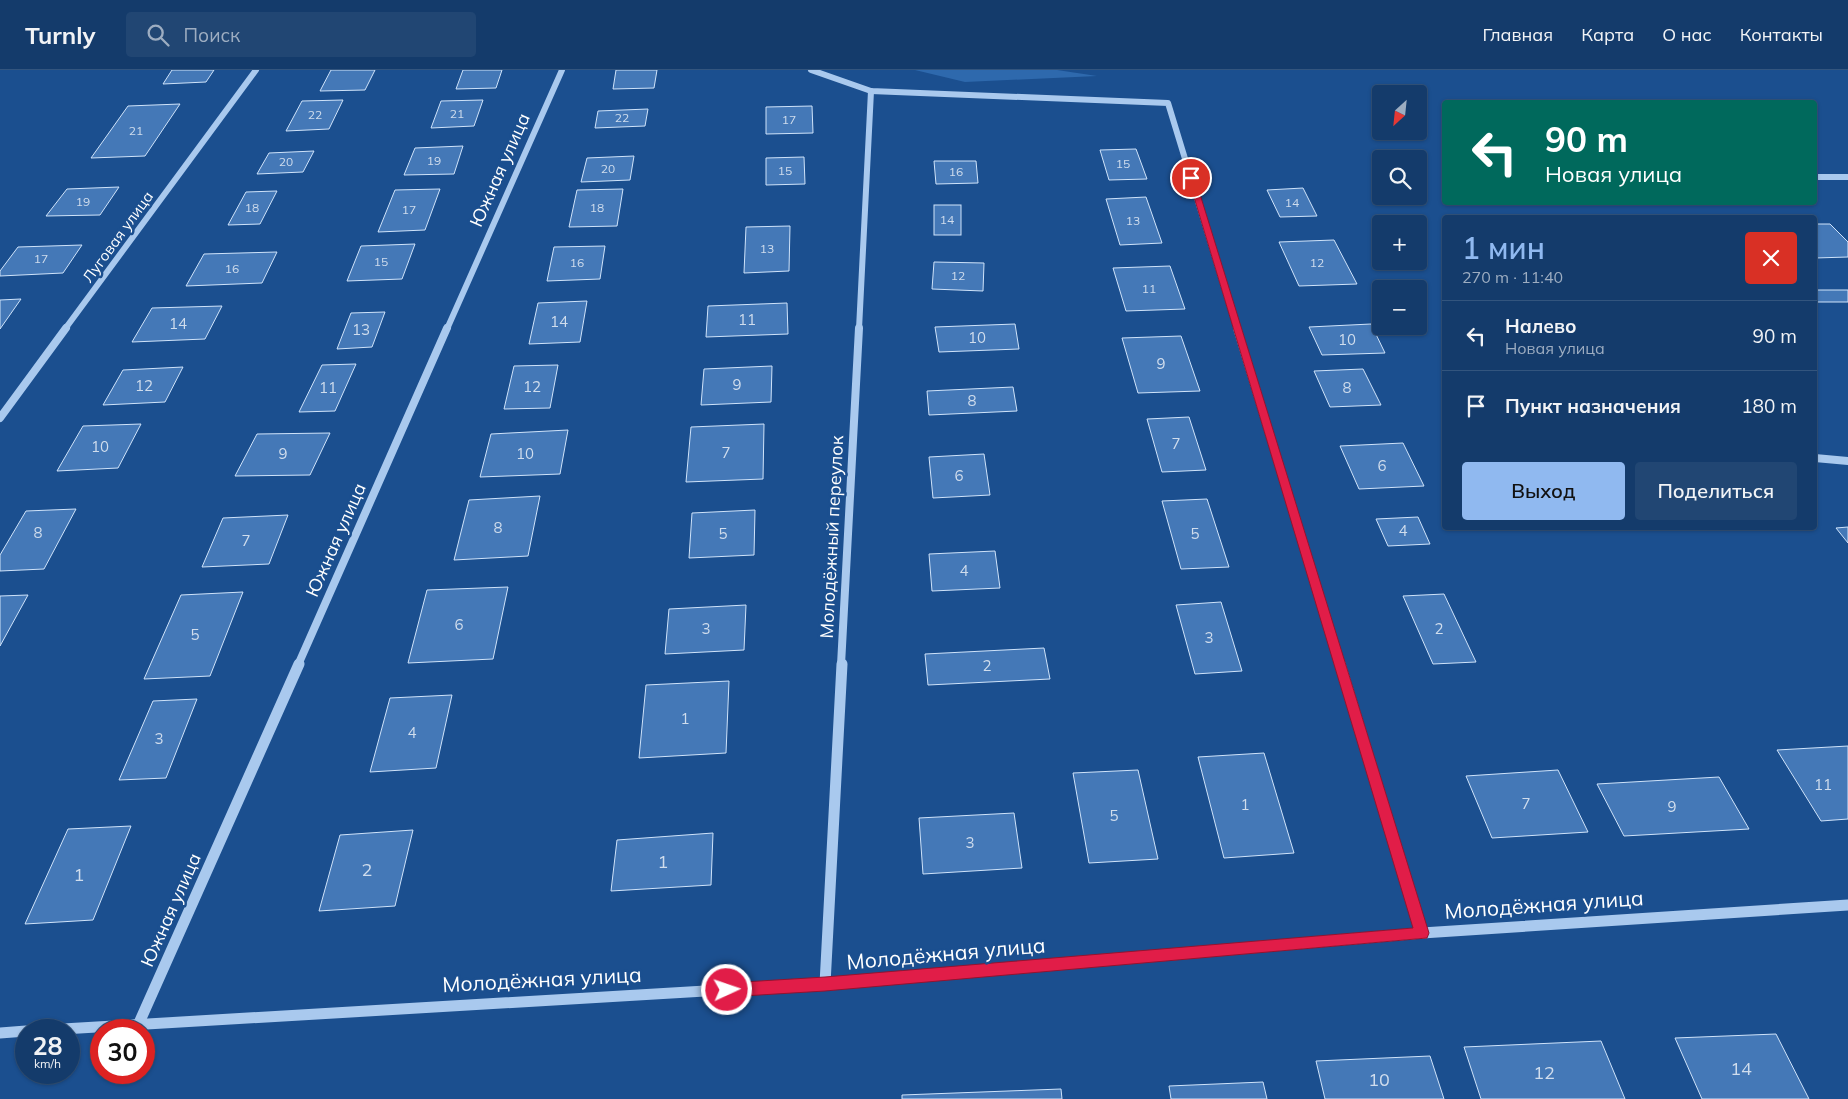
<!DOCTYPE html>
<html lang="ru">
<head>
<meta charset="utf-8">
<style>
	:root { --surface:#143b6b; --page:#214673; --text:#f1f3f6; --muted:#9dadc1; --line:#33557e; --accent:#90b9f0 }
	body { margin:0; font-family:Mulish,sans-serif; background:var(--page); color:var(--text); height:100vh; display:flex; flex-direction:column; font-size:19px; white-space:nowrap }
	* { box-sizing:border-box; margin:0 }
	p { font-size:16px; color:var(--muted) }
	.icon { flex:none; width:28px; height:28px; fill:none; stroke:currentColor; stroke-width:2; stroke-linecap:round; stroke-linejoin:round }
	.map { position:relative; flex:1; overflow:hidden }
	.drawer { position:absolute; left:1442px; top:145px; width:375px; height:315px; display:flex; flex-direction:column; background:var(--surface); border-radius:5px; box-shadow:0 1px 4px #0004,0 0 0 1px var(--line) }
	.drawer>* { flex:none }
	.banner { position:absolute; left:1442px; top:30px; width:375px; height:105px; border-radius:5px; box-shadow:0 1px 4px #0004,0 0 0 1px var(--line); background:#00695c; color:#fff; overflow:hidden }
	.needle { width:32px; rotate:207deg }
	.controls { position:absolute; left:1372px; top:15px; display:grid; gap:10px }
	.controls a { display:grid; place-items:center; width:55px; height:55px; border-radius:5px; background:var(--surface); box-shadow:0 1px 4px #0004,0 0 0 1px var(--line); font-size:25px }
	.speed { position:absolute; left:15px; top:949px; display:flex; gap:10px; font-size:25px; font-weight:700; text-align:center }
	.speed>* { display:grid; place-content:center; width:65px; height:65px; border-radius:50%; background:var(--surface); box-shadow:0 1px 4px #0004,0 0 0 1px var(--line); line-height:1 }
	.speed small { font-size:12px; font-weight:400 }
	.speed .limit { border:8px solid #d22; background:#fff; color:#111 }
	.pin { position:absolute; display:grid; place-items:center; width:42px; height:42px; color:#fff; margin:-21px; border:2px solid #fff; border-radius:50%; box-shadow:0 1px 5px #0007 }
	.me { position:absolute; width:55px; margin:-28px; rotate:87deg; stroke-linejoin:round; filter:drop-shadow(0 0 4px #0008) }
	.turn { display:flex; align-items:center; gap:18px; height:105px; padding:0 20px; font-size:22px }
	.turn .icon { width:65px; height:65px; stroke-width:2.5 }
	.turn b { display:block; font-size:35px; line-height:42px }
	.round { display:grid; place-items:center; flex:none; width:52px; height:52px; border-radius:5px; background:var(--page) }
	.head { display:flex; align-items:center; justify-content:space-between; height:85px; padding:0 20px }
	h1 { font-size:30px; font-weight:600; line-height:38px; color:var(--accent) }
	.primary-button { display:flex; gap:10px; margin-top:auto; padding:10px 20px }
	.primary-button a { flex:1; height:58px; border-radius:5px; background:var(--accent); color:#111; font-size:20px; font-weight:600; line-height:58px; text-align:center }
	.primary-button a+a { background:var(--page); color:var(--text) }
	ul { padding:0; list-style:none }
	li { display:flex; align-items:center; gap:15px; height:70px; padding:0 20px; border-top:1px solid var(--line) }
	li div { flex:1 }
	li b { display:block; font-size:19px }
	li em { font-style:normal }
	header { display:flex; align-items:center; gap:30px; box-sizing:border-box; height:70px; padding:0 25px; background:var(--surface); border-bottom:1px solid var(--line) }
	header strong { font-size:24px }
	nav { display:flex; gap:28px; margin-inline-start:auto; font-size:18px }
	.search { width:350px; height:45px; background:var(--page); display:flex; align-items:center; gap:12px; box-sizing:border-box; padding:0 18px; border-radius:5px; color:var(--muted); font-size:19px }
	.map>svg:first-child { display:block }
</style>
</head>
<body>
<header>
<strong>Turnly</strong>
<div class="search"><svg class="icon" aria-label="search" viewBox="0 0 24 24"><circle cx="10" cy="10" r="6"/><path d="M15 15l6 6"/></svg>Поиск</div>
<nav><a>Главная</a><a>Карта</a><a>О нас</a><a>Контакты</a></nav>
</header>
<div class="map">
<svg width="1848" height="1029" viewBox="0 0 1848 1029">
	<rect width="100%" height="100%" fill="#1b4f8f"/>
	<path fill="#2e69ad" d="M915,0H1057L1097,6L965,12Z"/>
	<g fill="#4478b7" stroke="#cfe3fa">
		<path d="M172,0H214L206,12L163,14Z"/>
		<path d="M331,0H375L365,20L320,21Z"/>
		<path d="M463,0H502L496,18L456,19Z"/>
		<path d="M616,0H657L654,18L613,19Z"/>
		<path d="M343,30L329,59L286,61L302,31Z"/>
		<path d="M483,30L474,56L431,58L441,31Z"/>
		<path d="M180,34L145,86L91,88L128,36Z"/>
		<path d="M812,36L813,63L766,64V37Z"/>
		<path d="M648,39L645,56L595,58L598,41Z"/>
		<path d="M463,76L454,104L404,105L415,78Z"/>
		<path d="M1136,79L1147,109L1109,110L1100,80Z"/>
		<path d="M314,81L303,102L257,104L269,83Z"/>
		<path d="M634,86L630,110L581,112L587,88Z"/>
		<path d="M804,87L805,114L766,115V88Z"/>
		<path d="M934,91H976L978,113L936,114Z"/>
		<path d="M119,117L100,145L46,146L67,119Z"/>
		<path d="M1303,118L1317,146L1280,147L1267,120Z"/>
		<path d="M440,119L425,160L378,162L395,120Z"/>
		<path d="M623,119L617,156L569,157L577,120Z"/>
		<path d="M277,121L260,154L228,155L246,122Z"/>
		<path d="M1146,127L1162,173L1120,175L1106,129Z"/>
		<rect x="934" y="135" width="27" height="30"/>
		<path d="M1815,154H1830L1848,172V187L1815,188Z"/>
		<path d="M790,156L789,201L744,203L746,157Z"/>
		<path d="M1334,170L1357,214L1299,216L1279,172Z"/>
		<path d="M415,174L402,209L347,211L361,176Z"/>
		<path d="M82,175L63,203L0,206V201L18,177Z"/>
		<path d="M605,176L600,209L547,211L554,177Z"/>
		<path d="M277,182L262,213L186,216L204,184Z"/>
		<path d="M934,192L984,193L983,221L932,219Z"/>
		<path d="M1170,196L1185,239L1126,241L1113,198Z"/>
		<rect x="1815" y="220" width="33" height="12"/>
		<path d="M21,229L0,259V230Z"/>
		<path d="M587,231L580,272L529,274L538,233Z"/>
		<path d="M787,233L788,264L706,267L708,236Z"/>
		<path d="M222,236L205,269L132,272L152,238Z"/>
		<path d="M385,242L372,277L337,279L351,243Z"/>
		<path d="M1015,254L1019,279L939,282L935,257Z"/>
		<path d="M1371,254L1385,283L1322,285L1309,257Z"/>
		<path d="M1181,266L1200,321L1138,323L1122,268Z"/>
		<path d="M356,294L335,341L299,342L322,295Z"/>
		<path d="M558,295L550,338L504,339L514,296Z"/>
		<path d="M772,296L771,332L701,335L704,299Z"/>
		<path d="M183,297L165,332L103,335L123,300Z"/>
		<path d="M1363,299L1381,335L1330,337L1314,301Z"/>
		<path d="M1013,317L1017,341L929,345L927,321Z"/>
		<path d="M1189,347L1206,400L1162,402L1147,349Z"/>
		<path d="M141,354L118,398L57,401L83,356Z"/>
		<path d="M764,354L763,409L686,412L691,357Z"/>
		<path d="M568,360L560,404L480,407L491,364Z"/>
		<path d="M330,363L310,405L235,406L257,364Z"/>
		<path d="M1403,373L1424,416L1359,419L1340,376Z"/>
		<path d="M984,384L990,425L933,428L929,387Z"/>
		<path d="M540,426L528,486L454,490L469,430Z"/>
		<path d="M1207,429L1229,497L1181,499L1162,431Z"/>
		<path d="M76,439L44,499L0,501V485L26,441Z"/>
		<path d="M755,440L754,485L689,488L692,443Z"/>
		<path d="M288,445L269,494L202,497L223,448Z"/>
		<path d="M1418,447L1430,474L1388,476L1376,449Z"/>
		<path d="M1848,457V473L1836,458Z"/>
		<path d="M995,481L1000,518L932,521L929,484Z"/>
		<path d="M508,517L493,589L408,593L427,520Z"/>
		<path d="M243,522L210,606L144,609L181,525Z"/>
		<path d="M1444,524L1476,592L1433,594L1403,526Z"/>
		<path d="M28,525L0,576V526Z"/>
		<path d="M1221,532L1242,601L1195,604L1176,535Z"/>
		<path d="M746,535L744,580L665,584L669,539Z"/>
		<path d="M1044,578L1050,609L928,615L925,584Z"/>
		<path d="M729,611L726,683L639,688L646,615Z"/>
		<path d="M452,625L436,698L370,702L390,628Z"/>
		<path d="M197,629L166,708L119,710L153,631Z"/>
		<path d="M1848,676V749L1821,751L1777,680Z"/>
		<path d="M1264,683L1294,783L1224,788L1198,687Z"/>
		<path d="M1138,700L1158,789L1089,793L1073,703Z"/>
		<path d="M1558,700L1588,762L1492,768L1466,706Z"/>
		<path d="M1719,707L1749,759L1624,766L1597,714Z"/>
		<path d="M1014,743L1022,798L923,804L919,748Z"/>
		<path d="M131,756L93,850L25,854L68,759Z"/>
		<path d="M413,760L395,836L319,841L340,765Z"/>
		<path d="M713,763L711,815L611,821L617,770Z"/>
		<path d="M1776,964L1809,1029H1702L1675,968Z"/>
		<path d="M1601,971L1625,1029H1481L1464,977Z"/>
		<path d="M1430,986L1444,1029H1325L1316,991Z"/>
		<path d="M1263,1012L1267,1029H1171L1169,1016Z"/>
		<path d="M1061,1019L1062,1029H902V1025Z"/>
	</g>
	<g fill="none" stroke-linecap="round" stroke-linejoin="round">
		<g stroke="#a9c9ee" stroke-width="6">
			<path d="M811,0L871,21L1168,33L1237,259"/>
			<path d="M1815,107H1848"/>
			<path d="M65,259L256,0"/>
			<path d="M447,259L562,0"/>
			<path d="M859,259L871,21"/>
		</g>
		<g stroke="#a9c9ee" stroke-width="8">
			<path d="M1237,258L1340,595"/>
			<path d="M0,348L66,258"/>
			<path d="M1815,388L1848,391"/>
			<path d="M298,595L447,258"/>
			<path d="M841,595L859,258"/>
		</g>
		<g stroke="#a9c9ee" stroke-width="11">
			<path d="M1340,594L1422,863"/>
			<path d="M825,914L842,594"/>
			<path d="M139,953L299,594"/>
			<path d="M46,960L825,914L1422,863L1848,835"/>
			<path d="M0,963L26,961"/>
		</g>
	</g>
	<path fill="#e11d48" stroke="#92132f" d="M1188,107L1195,108L1429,863L1427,868L825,921L727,927L722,925L720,920L722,915L727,913L825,907L1413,858Z"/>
	<g text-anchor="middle" stroke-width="5" stroke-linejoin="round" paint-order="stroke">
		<g font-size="12" fill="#d0dded">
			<text x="457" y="48">21</text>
			<text x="315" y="49">22</text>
			<text x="622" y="52">22</text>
			<text x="789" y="54">17</text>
			<text x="136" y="65">21</text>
			<text x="434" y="95">19</text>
			<text x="286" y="96">20</text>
			<text x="1123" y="98">15</text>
			<text x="608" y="103">20</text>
			<text x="785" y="105">15</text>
			<text x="956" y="106">16</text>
			<text x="83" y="136">19</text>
			<text x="1292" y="137">14</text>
			<text x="252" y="142">18</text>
			<text x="597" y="142">18</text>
			<text x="409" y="144">17</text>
			<text x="947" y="154">14</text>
			<text x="1133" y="155">13</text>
			<text x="767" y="183">13</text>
			<text x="41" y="193">17</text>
			<text x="381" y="196">15</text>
			<text x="577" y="197">16</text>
			<text x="1317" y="197">12</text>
			<text x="232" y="203">16</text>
			<text x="958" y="210">12</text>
			<text x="1149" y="223">11</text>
		</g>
		<g font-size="15" fill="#fff" stroke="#1b4f8f">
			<text transform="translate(118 167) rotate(-54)" y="5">Луговая улица</text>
		</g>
		<g font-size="15" fill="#d0dded">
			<text x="747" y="255">11</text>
			<text x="559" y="257">14</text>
			<text x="178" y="259">14</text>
			<text x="361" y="265">13</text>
			<text x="977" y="273">10</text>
			<text x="1347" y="275">10</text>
			<text x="1161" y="299">9</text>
			<text x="737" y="320">9</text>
			<text x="144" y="321">12</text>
			<text x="532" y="322">12</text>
			<text x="328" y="323">11</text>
			<text x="1347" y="323">8</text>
			<text x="972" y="336">8</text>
			<text x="1176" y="379">7</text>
			<text x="100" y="382">10</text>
			<text x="726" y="388">7</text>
			<text x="283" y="389">9</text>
			<text x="525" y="389">10</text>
			<text x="1382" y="401">6</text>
			<text x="959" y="411">6</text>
			<text x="498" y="463">8</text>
			<text x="1403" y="466">4</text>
			<text x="38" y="468">8</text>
			<text x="723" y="469">5</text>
			<text x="1195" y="469">5</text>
			<text x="246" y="476">7</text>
			<text x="964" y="506">4</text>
			<text x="459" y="560">6</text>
			<text x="706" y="564">3</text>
			<text x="1439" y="564">2</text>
			<text x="195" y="570">5</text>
			<text x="1209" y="573">3</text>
			<text x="987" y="601">2</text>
			<text x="685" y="654">1</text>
			<text x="412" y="668">4</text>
			<text x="159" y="674">3</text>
			<text x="1823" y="720">11</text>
			<text x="1526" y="739">7</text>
			<text x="1245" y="740">1</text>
			<text x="1672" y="742">9</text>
			<text x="1114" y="751">5</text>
			<text x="970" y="778">3</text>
		</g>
		<g font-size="18" fill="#fff" stroke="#1b4f8f">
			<text transform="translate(500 100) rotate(-66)" y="6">Южная улица</text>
			<text transform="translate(832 467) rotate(-87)" y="6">Молодёжный переулок</text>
			<text transform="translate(336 470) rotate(-66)" y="6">Южная улица</text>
			<text transform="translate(171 840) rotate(-66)" y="6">Южная улица</text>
		</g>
		<g font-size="18" fill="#d0dded">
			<text x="663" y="798">1</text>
			<text x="367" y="806">2</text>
			<text x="79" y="811">1</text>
			<text x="1741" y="1005">14</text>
			<text x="1544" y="1009">12</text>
			<text x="1379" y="1016">10</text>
		</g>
		<g font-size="21" fill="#fff" stroke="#1b4f8f">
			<text transform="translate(1544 835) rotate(-4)" y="7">Молодёжная улица</text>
			<text transform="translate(946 884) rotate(-5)" y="7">Молодёжная улица</text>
			<text transform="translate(542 910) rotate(-3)" y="7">Молодёжная улица</text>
		</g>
	</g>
</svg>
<div class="controls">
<a><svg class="needle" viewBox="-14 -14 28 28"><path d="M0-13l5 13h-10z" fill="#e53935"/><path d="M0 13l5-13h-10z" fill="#9dadc1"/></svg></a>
<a><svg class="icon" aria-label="search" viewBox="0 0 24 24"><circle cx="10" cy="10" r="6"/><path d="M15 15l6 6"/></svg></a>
<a>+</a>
<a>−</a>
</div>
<div class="speed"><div>28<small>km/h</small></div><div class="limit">30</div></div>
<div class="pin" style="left:1191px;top:108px;background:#d93025"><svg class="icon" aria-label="arrive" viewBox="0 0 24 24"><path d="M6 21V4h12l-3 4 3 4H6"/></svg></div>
<svg class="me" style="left:727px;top:920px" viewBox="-20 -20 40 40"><circle r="17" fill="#e11d48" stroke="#fff" stroke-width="3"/><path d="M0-11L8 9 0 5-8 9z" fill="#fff"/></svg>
<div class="banner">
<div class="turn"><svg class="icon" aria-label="left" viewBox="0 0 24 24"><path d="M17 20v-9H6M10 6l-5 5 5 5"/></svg><div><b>90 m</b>Новая улица</div></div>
</div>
<section class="drawer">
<div class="head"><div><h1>1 мин</h1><p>270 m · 11:40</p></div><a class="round" style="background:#d93025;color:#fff"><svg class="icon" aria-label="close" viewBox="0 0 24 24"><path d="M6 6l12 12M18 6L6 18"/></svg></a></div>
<ul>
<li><svg class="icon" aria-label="left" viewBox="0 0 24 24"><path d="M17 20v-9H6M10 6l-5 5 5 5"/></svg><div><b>Налево</b><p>Новая улица</p></div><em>90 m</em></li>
<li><svg class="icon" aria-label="arrive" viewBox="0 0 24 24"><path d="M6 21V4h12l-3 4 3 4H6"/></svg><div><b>Пункт назначения</b></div><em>180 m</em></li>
</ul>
<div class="primary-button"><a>Выход</a><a>Поделиться</a></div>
</section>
</div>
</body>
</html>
